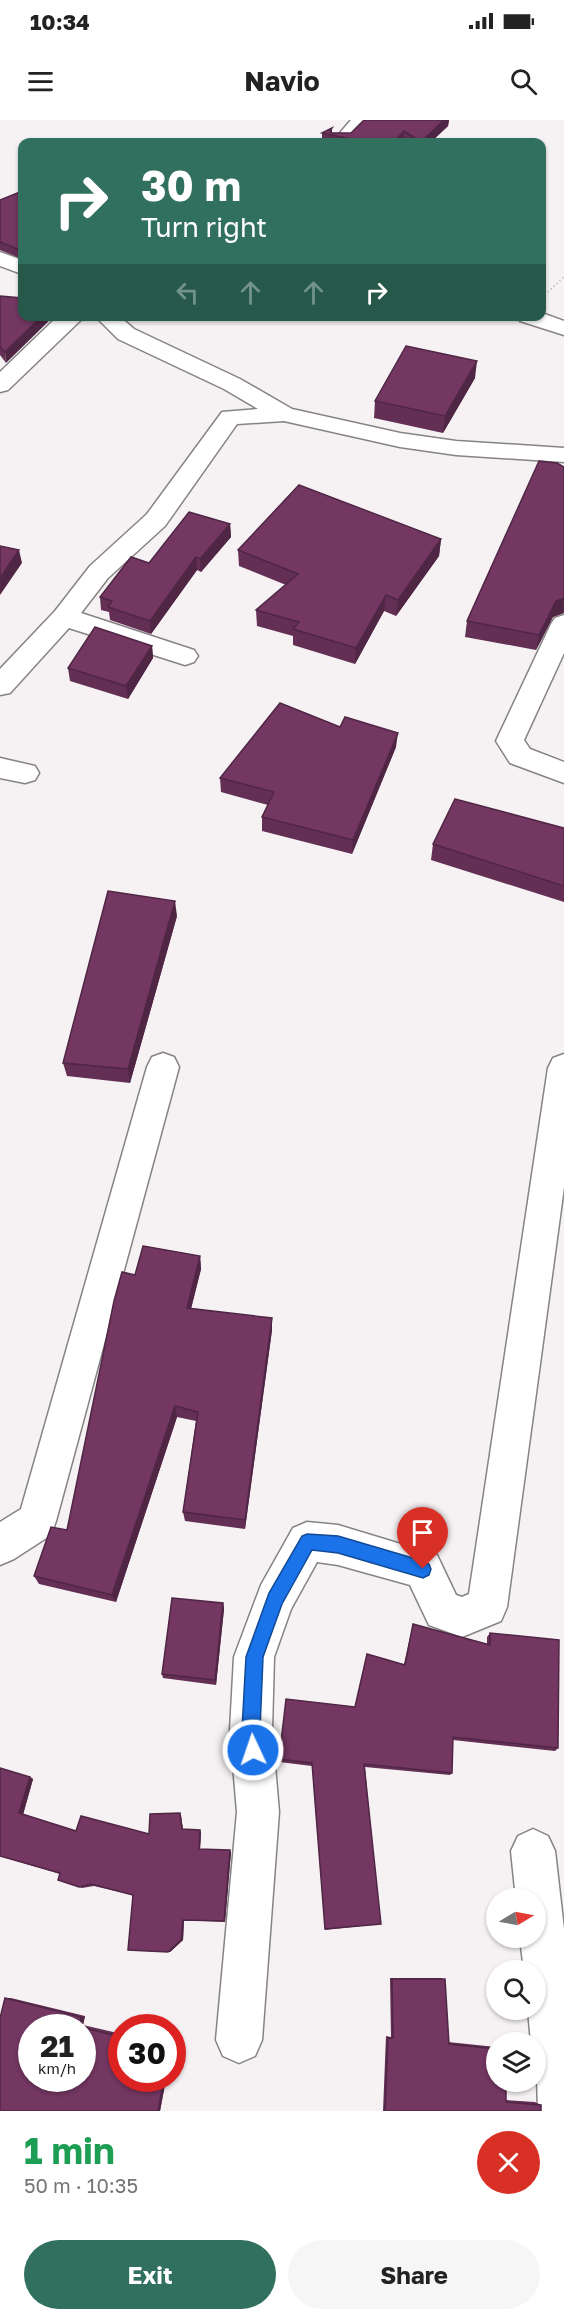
<!DOCTYPE html>
<html lang="en">
<head>
<meta charset="utf-8">
<style>
	:root { --surface:#fff; --page:#f6f6f6; --text:#222; --muted:#767676; --accent:#31705e }
	body { margin:0; font-family:"Golos Text",sans-serif; background:var(--page); color:var(--text); height:100vh; display:flex; flex-direction:column; font-size:22px; white-space:nowrap }
	* { box-sizing:border-box; margin:0 }
	p { font-size:20px; color:var(--muted) }
	.icon { flex:none; width:33px; height:33px; fill:none; stroke:currentColor; stroke-width:2; stroke-linecap:round; stroke-linejoin:round }
	.map { position:relative; height:1991px; overflow:hidden }
	.details { display:flex; flex-direction:column; background:var(--surface); flex:1 }
	.details>* { flex:none }
	.guide { position:absolute; left:18px; top:18px; width:528px; height:183px; border-radius:12px; box-shadow:0 2px 4px #0004; background:#31705e; color:#fff; overflow:hidden }
	.needle { width:39px; rotate:80deg }
	.fabs { position:absolute; left:486px; top:1768px; display:grid; gap:12px }
	.fabs a { display:grid; place-items:center; width:60px; height:60px; border-radius:50%; background:var(--surface); box-shadow:0 2px 4px #0004; font-size:30px }
	.speed { position:absolute; left:18px; top:1894px; display:flex; gap:12px; font-size:30px; font-weight:700; text-align:center }
	.speed>* { display:grid; place-content:center; width:78px; height:78px; border-radius:50%; background:var(--surface); box-shadow:0 2px 4px #0004; line-height:1 }
	.speed small { font-size:15px; font-weight:400 }
	.speed .limit { border:9px solid #d22; background:#fff; color:#111 }
	.pin { position:absolute; display:grid; place-items:center; width:51px; height:51px; color:#fff; margin:-62px -26px; border-radius:50% 50% 50% 0; rotate:-45deg; box-shadow:0 0 6px #0007 }
	.pin .icon { rotate:45deg }
	.me { position:absolute; width:66px; margin:-33px; rotate:357deg; stroke-linejoin:round; filter:drop-shadow(0 0 4px #0008) }
	.turn { display:flex; align-items:center; gap:21px; height:126px; padding:0 24px; font-size:27px }
	.turn .icon { width:78px; height:78px; stroke-width:2.5 }
	.turn b { display:block; font-size:42px; line-height:51px }
	.lanes { display:flex; align-items:center; height:57px; padding:0 24px; background:#0003; justify-content:center; gap:30px; direction:ltr }
	.lanes .off { opacity:.35 }
	.round { display:grid; place-items:center; flex:none; width:63px; height:63px; border-radius:32px; background:var(--page) }
	.overview { display:flex; align-items:center; justify-content:space-between; height:102px; padding:0 24px }
	h1 { font-size:36px; font-weight:700; line-height:45px; color:#1e9e55 }
	.primary-button { display:flex; gap:12px; margin-top:auto; padding:12px 24px }
	.primary-button a { flex:1; height:69px; border-radius:36px; background:var(--accent); color:#fff; font-size:24px; font-weight:700; line-height:69px; text-align:center }
	.primary-button a+a { background:var(--page); color:var(--text) }
	.status { display:flex; justify-content:space-between; align-items:center; height:42px; padding:0 30px; background:var(--surface); direction:ltr }
	.status svg { height:16px; fill:currentColor }
	header { display:flex; justify-content:space-between; align-items:center; height:78px; padding:0 24px; background:var(--surface); font-size:27px; font-weight:700 }
	.map>svg:first-child { display:block }
</style>
</head>
<body>
<div class="status"><b>10:34</b><svg viewBox="0 0 49 12"><path d="M0 12V9h3v3zM5 12V6h3v6zM10 12V3h3v9zM15 12V0h3v12zM26 1h20v11H26zM47 4h2v5h-2z"/></svg></div>
<header><svg class="icon" aria-label="menu" viewBox="0 0 24 24"><path d="M4 6h16M4 12h16M4 18h16"/></svg>Navio<svg class="icon" aria-label="search" viewBox="0 0 24 24"><circle cx="10" cy="10" r="6"/><path d="M15 15l6 6"/></svg></header>
<div class="map">
<svg width="564" height="1991" viewBox="0 0 564 1991">
	<rect width="100%" height="100%" fill="#f6f2f4"/>
	<g fill="none" stroke-linecap="round" stroke-linejoin="round">
		<defs>
			<g id="minor">
				<path d="M351,0H370L351,22H332Z"/>
				<path d="M0,132L22,140V154L0,146Z"/>
				<path d="M542,193L564,201V215L520,201L517,196H542Z"/>
				<path d="M58,196H85L8,270L0,272V252Z"/>
				<path d="M95,196H119L134,209L240,259L292,289L400,313L456,321L564,328V342L456,335L400,327L284,301L237,304L165,406L108,458L81,493L194,530L198,536L194,542L185,545L69,508L10,573L0,575V549L55,491L90,446L147,394L222,292L258,289L224,269L118,219Z"/>
				<path d="M564,495V533L524,620L530,629L564,642V663L510,643L496,621L551,504L555,498Z"/>
				<path d="M0,638L35,646L39,653L35,660L25,663L0,658Z"/>
				<path d="M163,933L174,937L179,947L56,1401L51,1415L14,1439L0,1445V1402L21,1389L147,947L152,937Z"/>
				<path d="M564,934V1067L507,1487L501,1501L462,1517L429,1505L410,1465L338,1445L317,1442L291,1489L274,1537L272,1610L279,1692L262,1920L255,1936L239,1943L223,1936L216,1920L237,1692L230,1610L234,1537L261,1465L293,1408L307,1402L338,1405L437,1435L456,1475L462,1477L469,1474L548,948L553,938Z"/>
				<path d="M533,1709L548,1716L555,1731L564,1809V1991H538L536,1923H531L528,1890H536V1851H524L520,1818H536V1779H516L511,1731L518,1716Z"/>
			</g>
		</defs>
		<use href="#minor" stroke="#868385" stroke-width="3"/>
		<path stroke="#b6b3b4" stroke-width="2" stroke-dasharray="1 3" stroke-linecap="butt" d="M548,172L564,157"/>
		<use href="#minor" fill="#fff" fill-rule="evenodd"/>
	</g>
	<g fill="#632f54">
		<path d="M364,0H449L448,6L431,22H405L403,21L402,22H322V13L332,8V13H351Z"/>
		<path d="M22,71V139L0,130V80Z"/>
		<path d="M0,176L6,243L0,235Z"/>
		<path d="M475,258L443,313L374,298L375,281Z"/>
		<path d="M564,347V493L553,497L536,530L465,517L467,501Z"/>
		<path d="M230,404L231,417L201,452L197,450L151,514L110,500L109,492L101,490L100,477L149,443Z"/>
		<path d="M441,419L439,436L396,496L384,491L355,544L293,525V516L257,506L256,490L286,465L239,446L238,430Z"/>
		<path d="M152,526L153,538L128,579L70,561L68,548Z"/>
		<path d="M396,627L352,734L262,711V697L268,685L221,672L220,658Z"/>
		<path d="M564,708V782L431,740L433,724Z"/>
		<path d="M177,796L130,963L67,956L63,943Z"/>
		<path d="M200,1136L201,1149L191,1189L272,1210L245,1409L185,1401L183,1392L196,1301L177,1297L116,1482L39,1464L34,1456L67,1410L135,1155Z"/>
		<path d="M223,1483L224,1489L216,1565L163,1558L162,1554Z"/>
		<path d="M413,1504L487,1524V1517L490,1513L558,1628L555,1631L453,1620L452,1653L450,1655L365,1647L379,1804L325,1810L312,1646L279,1642V1639L355,1587L404,1544Z"/>
		<path d="M30,1657L33,1659L23,1694L76,1711L149,1714L181,1696L183,1709L201,1712L200,1729L231,1732L225,1802L184,1800L183,1820L170,1832L128,1830L133,1775L94,1766L82,1768L58,1760L60,1754L0,1736Z"/>
		<path d="M390,1858H442L448,1922L496,1927V1962L506,1980L535,1982L541,1985V1991H383L386,1916L391,1917Z"/>
		<path d="M5,1878H11L85,1896L83,1905L122,1914V1959H166L160,1991H0Z"/>
	</g>
	<g fill="#502645">
		<path d="M444,0H449L448,6L431,22H421Z"/>
		<path d="M404,11L402,22H394Z"/>
		<path d="M42,196H54L6,243L5,232Z"/>
		<path d="M477,241L475,258L443,313L445,296Z"/>
		<path d="M230,404L231,417L201,452L200,439Z"/>
		<path d="M441,419L439,436L396,496L398,480Z"/>
		<path d="M19,430L22,443L0,475V458Z"/>
		<path d="M196,437L197,450L151,514L150,501Z"/>
		<path d="M386,475L384,491L355,544L356,528Z"/>
		<path d="M564,478L563,493L553,497L536,530L539,515L556,481Z"/>
		<path d="M152,526L153,538L128,579L126,566Z"/>
		<path d="M398,613L396,627L352,734L353,720Z"/>
		<path d="M175,781L177,796L130,963L128,949Z"/>
		<path d="M200,1136L201,1149L188,1200L187,1188Z"/>
		<path d="M272,1198V1210L245,1409V1400Z"/>
		<path d="M175,1286L177,1297L116,1482L112,1475Z"/>
		<path d="M223,1483L224,1489L216,1565L215,1560Z"/>
		<path d="M30,1657L33,1659L23,1695L19,1693Z"/>
		<path d="M180,1693L181,1696L183,1711L182,1709Z"/>
		<path d="M200,1710L201,1712L200,1731L199,1729Z"/>
		<path d="M230,1730L231,1732L225,1802L224,1801Z"/>
		<path d="M183,1800H184L183,1820L170,1832H168Z"/>
		<path d="M85,1896L83,1905L79,1907L81,1897Z"/>
		<path d="M164,1959H166L160,1991H158Z"/>
	</g>
	<g fill="#733762" stroke="#502645" stroke-width="1.5" fill-rule="evenodd">
		<path d="M364,0H444L421,22L404,11L394,22H365L322,13L332,8L330,11L332,13H351Z"/>
		<path d="M22,71V131L0,122V80Z"/>
		<path d="M0,176L22,178V196H42L5,232L0,227Z"/>
		<path d="M406,226L477,241L445,296L375,281Z"/>
		<path d="M539,341L557,343L564,347V478L556,481L539,515L467,501Z"/>
		<path d="M299,365L441,419L398,480L386,475L356,528L293,509L299,502L256,490L298,454L238,430Z"/>
		<path d="M189,392L230,404L200,439L196,437L150,501L108,487L112,481L100,477L131,437L149,443Z"/>
		<path d="M0,426L19,430L0,458Z"/>
		<path d="M95,507L152,526L126,566L68,548Z"/>
		<path d="M280,583L340,607L345,597L398,613L353,720L262,697L274,672L220,658Z"/>
		<path d="M455,679L564,708V766L433,724Z"/>
		<path d="M108,771L175,781L128,949L63,943Z"/>
		<path d="M143,1126L200,1136L187,1188L272,1198L245,1400L183,1392L198,1292L175,1286L112,1475L34,1456L51,1407L67,1410L114,1181L122,1152L135,1155Z"/>
		<path d="M172,1478L223,1483L215,1560L162,1554Z"/>
		<path d="M413,1504L490,1525V1513L559,1520L558,1628L453,1617L452,1653L364,1644L381,1804L325,1809L312,1643L279,1639L286,1579L355,1587L367,1534L405,1545Z"/>
		<path d="M0,1648L30,1657L19,1693L76,1711L81,1696L149,1714L150,1694L180,1693L182,1709L200,1710L199,1729L230,1730L224,1801L183,1800L181,1820L168,1832L128,1830L133,1775L91,1764L79,1767L58,1760L60,1753L0,1736Z"/>
		<path d="M392,1859H445L449,1924L496,1929V1962H506V1982L541,1985V1991H385L388,1918H393Z"/>
		<path d="M5,1878L81,1897L79,1907L122,1917V1959H164L158,1991H0V1898ZM32,1908H82V1959H32Z"/>
	</g>
	<path fill="#1a73e8" stroke="#114b97" stroke-width="1.5" d="M307,1414L338,1416L423,1441L429,1444L431,1449L429,1455L423,1458L338,1433L312,1430L282,1484L263,1537L260,1610L261,1630L259,1636L253,1639L247,1636L242,1610L246,1537L269,1473L302,1416Z"/>
</svg>
<div class="fabs">
<a><svg class="needle" viewBox="-14 -14 28 28"><path d="M0-13l5 13h-10z" fill="#e53935"/><path d="M0 13l5-13h-10z" fill="#767676"/></svg></a>
<a><svg class="icon" aria-label="search" viewBox="0 0 24 24"><circle cx="10" cy="10" r="6"/><path d="M15 15l6 6"/></svg></a>
<a><svg class="icon" aria-label="layers" viewBox="0 0 24 24"><path d="M12 4l9 5-9 5-9-5zM3 14l9 5 9-5"/></svg></a>
</div>
<div class="speed"><div>21<small>km/h</small></div><div class="limit">30</div></div>
<div class="pin" style="left:423px;top:1449px;background:#d93025"><svg class="icon" aria-label="arrive" viewBox="0 0 24 24"><path d="M6 21V4h12l-3 4 3 4H6"/></svg></div>
<svg class="me" style="left:253px;top:1630px" viewBox="-20 -20 40 40"><circle r="17" fill="#1a73e8" stroke="#fff" stroke-width="3"/><path d="M0-11L8 9 0 5-8 9z" fill="#fff"/></svg>
<div class="guide">
<div class="turn"><svg class="icon" aria-label="right" viewBox="0 0 24 24"><path d="M7 20v-9h11M14 6l5 5-5 5"/></svg><div><b>30 m</b>Turn right</div></div>
<div class="lanes"><svg class="icon off" aria-label="left" viewBox="0 0 24 24"><path d="M17 20v-9H6M10 6l-5 5 5 5"/></svg><svg class="icon off" aria-label="ahead" viewBox="0 0 24 24"><path d="M12 20V5M6 11l6-6 6 6"/></svg><svg class="icon off" aria-label="ahead" viewBox="0 0 24 24"><path d="M12 20V5M6 11l6-6 6 6"/></svg><svg class="icon" aria-label="right" viewBox="0 0 24 24"><path d="M7 20v-9h11M14 6l5 5-5 5"/></svg></div>
</div>
</div>
<section class="details">
<div class="overview"><div><h1>1 min</h1><p>50 m · 10:35</p></div><a class="round" style="background:#d93025;color:#fff"><svg class="icon" aria-label="close" viewBox="0 0 24 24"><path d="M6 6l12 12M18 6L6 18"/></svg></a></div>
<div class="primary-button"><a>Exit</a><a>Share</a></div>
</section>
</body>
</html>
